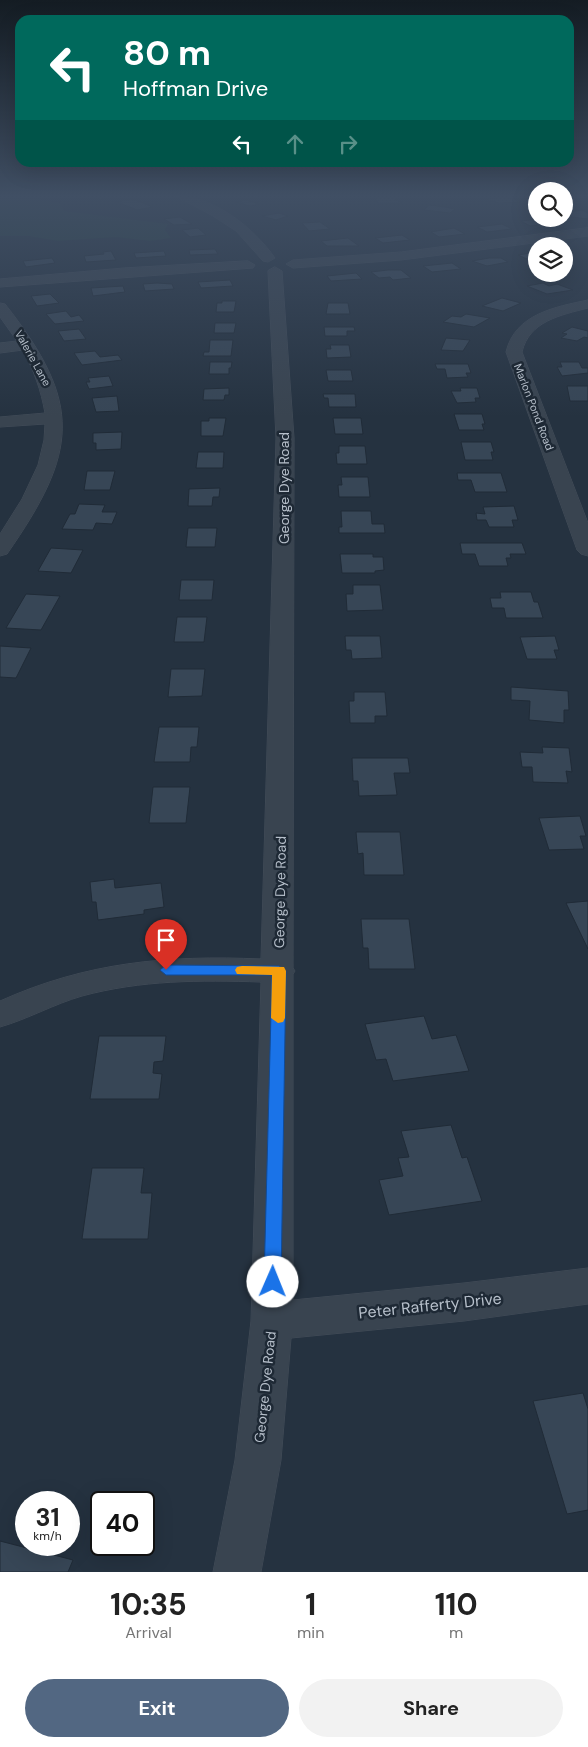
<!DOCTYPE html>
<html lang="en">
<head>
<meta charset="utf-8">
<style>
	:root { --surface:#fff; --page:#f2f2f2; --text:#222; --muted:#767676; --accent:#526782 }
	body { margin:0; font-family:"DM Sans",sans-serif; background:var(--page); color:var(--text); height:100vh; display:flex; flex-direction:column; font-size:19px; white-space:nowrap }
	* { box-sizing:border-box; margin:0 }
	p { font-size:16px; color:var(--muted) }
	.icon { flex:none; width:28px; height:28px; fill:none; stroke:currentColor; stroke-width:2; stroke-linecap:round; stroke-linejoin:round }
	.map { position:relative; height:1572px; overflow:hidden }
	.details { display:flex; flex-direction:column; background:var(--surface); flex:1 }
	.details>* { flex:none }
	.guide { position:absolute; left:15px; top:15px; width:559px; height:152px; border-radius:15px; box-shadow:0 5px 20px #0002; background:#00695c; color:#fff; overflow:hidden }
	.tools { position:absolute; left:528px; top:182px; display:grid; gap:10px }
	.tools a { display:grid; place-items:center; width:45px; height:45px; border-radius:50%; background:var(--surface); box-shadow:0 5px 20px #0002; font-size:25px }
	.speed { position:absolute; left:15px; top:1491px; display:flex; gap:10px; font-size:25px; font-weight:700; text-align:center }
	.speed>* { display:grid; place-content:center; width:65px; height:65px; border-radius:50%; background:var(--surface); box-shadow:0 5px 20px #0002; line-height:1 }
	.speed small { font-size:12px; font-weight:400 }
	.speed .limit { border:2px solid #111; border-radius:8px; background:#fff; color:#111 }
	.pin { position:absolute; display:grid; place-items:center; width:42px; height:42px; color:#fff; margin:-51px -21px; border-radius:50% 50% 50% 0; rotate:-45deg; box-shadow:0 0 5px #0007 }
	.pin .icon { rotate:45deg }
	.me { position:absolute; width:55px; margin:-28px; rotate:1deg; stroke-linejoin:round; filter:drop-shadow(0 0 4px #0008) }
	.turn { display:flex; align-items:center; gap:18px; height:105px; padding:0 25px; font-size:22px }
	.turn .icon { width:65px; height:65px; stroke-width:2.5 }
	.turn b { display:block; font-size:35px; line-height:42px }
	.lanes { display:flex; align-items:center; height:48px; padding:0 25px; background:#0003; justify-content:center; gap:25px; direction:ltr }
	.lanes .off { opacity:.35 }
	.eta { display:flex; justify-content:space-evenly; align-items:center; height:85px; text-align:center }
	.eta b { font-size:30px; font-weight:700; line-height:35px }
	.primary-button { display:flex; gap:10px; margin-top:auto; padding:10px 25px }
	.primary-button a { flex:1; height:58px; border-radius:30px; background:var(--accent); color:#fff; font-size:20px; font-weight:700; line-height:58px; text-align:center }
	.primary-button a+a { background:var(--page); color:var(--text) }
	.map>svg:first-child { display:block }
</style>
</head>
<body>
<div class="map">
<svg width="588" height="1572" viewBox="0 0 588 1572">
	<rect width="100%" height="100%" fill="#253240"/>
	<path fill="#273f41" d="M0,197H26L60,203L64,211L168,224L165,230L171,238L150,241L116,237L58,241L28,236H0Z"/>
	<g fill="#374656" stroke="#202b37">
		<path d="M87,196H111L114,197L99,200Z"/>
		<path d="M373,196H396L398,199H395L402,203L379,204Z"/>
		<path d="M501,197H511L521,202L499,203L486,199Z"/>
		<path d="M131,199L138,201L153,207L137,210L117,202Z"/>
		<path d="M246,200L260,204L250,206L236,202Z"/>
		<path d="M429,205L445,207L455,209L450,213L424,210Z"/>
		<path d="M582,210L588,213V219L564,216V213Z"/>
		<path d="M279,213L288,216L276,220L262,216Z"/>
		<path d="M180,217L192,224L174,225L164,219Z"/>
		<path d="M536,217V219H546L556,223L530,226L521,221L536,219L532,218Z"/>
		<path d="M320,222L330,229L309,231L302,223Z"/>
		<path d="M502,224L512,229L487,232L477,227Z"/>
		<path d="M198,228L206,235L190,237L182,230Z"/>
		<path d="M454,228L465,234L439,237L431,232Z"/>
		<path d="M402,235L410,240L383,243L375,238Z"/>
		<path d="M348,238L359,246H327L321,241Z"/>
		<path d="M215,249L218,254L190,255L189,250Z"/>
		<path d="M111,251L116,260L86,262L84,256L104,254L103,252Z"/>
		<path d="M164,251L166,256L136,258L134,253Z"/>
		<path d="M531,253L536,255V263L518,255Z"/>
		<path d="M52,258L55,263L26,267L23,261Z"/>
		<path d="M489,258H501L508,262L487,266L472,261Z"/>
		<path d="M452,263L461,269L432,272L423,266Z"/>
		<path d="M388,270H401L411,278L393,280L390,277L379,278L371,272Z"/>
		<path d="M356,273L362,279L331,281L327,276Z"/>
		<path d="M230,280L233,286L201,288L198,282Z"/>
		<path d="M157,283L172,284L174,289L145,291L143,284Z"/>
		<path d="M543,283L549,286L557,284L573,290L547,294L527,286Z"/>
		<path d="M123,286L125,292L93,296L91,288Z"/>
		<path d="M50,294L59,303L37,306L31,296Z"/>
		<path d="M502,298L521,303L503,311L482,306Z"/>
		<path d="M222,301H236L234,312H216L217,303H222Z"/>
		<path d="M328,303H348L350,314H326Z"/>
		<path d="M66,311L71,317L79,315L84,321L55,324L46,314Z"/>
		<path d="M466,314L490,318L474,327L443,322L452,316L461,317Z"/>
		<path d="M215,323H236L234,333H214Z"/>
		<path d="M324,327H354L355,331H347V336H325Z"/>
		<path d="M572,327L588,331V338L584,337L577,341L561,338L567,334L562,333Z"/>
		<path d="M79,329L86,339L64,341L58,331Z"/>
		<path d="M446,338L470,340L463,351L441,350Z"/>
		<path d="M210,340H233L231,356H203L204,352H209Z"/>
		<path d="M330,345H349L351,357L327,358L326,349H331Z"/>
		<path d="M95,351L100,357L118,355L122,360L82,365L74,353Z"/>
		<path d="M210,362H232L231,368H229V374H209Z"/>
		<path d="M560,362H579L582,368H588V373L562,376L557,367H562Z"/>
		<path d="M435,364H468L471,373H466L468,377L447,378L445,369H437Z"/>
		<path d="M326,370H351L353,381H328Z"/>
		<path d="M109,376L113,386L89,389L86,382H90L88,378Z"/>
		<path d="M567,386H588V401H570Z"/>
		<path d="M229,388V395H225L224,400H203L204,389Z"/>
		<path d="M460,388H477L480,398H475L476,402L457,403L451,391H461Z"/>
		<path d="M323,394H355L356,407H329L328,398H324Z"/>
		<path d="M117,396L119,411L96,412L92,398Z"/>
		<path d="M454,414H482L485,424H482L484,430H459Z"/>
		<path d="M209,418H226L223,436H201V421H209Z"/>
		<path d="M333,418H361L363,434H335Z"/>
		<path d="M122,432L121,449L96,450V443H93V433Z"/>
		<path d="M461,442H491L494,452H491L493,460H465Z"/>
		<path d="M339,446H365L367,464H337L336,453H339Z"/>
		<path d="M198,452H224L223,468H196Z"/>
		<path d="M87,471H115L110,490H84Z"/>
		<path d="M457,473H501L507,492H475L471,480H458Z"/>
		<path d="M341,477H368L370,497H339L338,485H342Z"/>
		<path d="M220,488L219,497H213L212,506H188L189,489Z"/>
		<path d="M79,504L105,505L102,512H117L112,524L96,523L93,530L62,529L70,514H75Z"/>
		<path d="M514,506L518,520H512L514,527H489L486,520H477L476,513L485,514L483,507Z"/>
		<path d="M341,511H371L372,524H384L385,533H339V527H342Z"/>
		<path d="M188,528H217L215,547H186Z"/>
		<path d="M460,543H522L526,554H510L511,558H506L508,566H479L475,554H462Z"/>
		<path d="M51,548L83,550L71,573L38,571Z"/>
		<path d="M340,554H373V557H383L384,570L375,571V573H342Z"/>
		<path d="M181,580H214L212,600H179Z"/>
		<path d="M353,585H380L383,610L347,611L346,594H353Z"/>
		<path d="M500,592H531L534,602H538L543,618H506L504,608H492L490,598H501Z"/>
		<path d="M26,594L60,596L41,630L6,628Z"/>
		<path d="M177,617H207L204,642H174Z"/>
		<path d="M345,636H380L382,658L352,659L351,650H346Z"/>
		<path d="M555,636L559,650H554L557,659H527L520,637Z"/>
		<path d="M0,646L31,648L16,678L0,677Z"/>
		<path d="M171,669H205L202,696L168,697Z"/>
		<path d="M511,687L568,691L569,710H564V723L529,720L530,701L511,700Z"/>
		<path d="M354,692H385L387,716H375V723H350L349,701H354Z"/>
		<path d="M159,727H199L197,747H191L190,762H154Z"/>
		<path d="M542,747L569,748L572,772L566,771L568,783L533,782L532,767H522L520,752L543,753Z"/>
		<path d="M352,758H408L410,773H394L397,795L359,796L358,781H353Z"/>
		<path d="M153,787H190L186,823H149Z"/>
		<path d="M580,816L586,836H580L584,849L549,850L539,818Z"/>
		<path d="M356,832H400L404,875H364L363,853L358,854Z"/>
		<path d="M114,879L115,888L161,883L164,907L144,910V914L98,920L96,902H92L90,882Z"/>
		<path d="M588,901V949L566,903Z"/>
		<path d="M361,919H409L415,969H369L368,948H363Z"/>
		<path d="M424,1016L432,1039L456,1035L469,1071L393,1081L386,1059L376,1060L365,1024Z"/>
		<path d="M99,1036H166L163,1061L154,1062L153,1073L162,1074L159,1099H90Z"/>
		<path d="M451,1125L462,1158L467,1157L482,1201L389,1215L379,1180L403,1176L398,1158L409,1157L401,1131Z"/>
		<path d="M92,1168H144L141,1193H152L148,1239H82Z"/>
		<path d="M583,1393L588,1409V1510L567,1514L533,1401Z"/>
		<path d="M0,1541L73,1560L68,1572H0Z"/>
	</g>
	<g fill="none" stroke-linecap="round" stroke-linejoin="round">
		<defs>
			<g id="minor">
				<path d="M176,196C214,196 253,227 275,258L268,262L263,261L236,231L213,216Z"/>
				<path d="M588,228V236L401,260L293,268L286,264L293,260L401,252Z"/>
				<path d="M248,261L255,265L253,268L0,287V279L124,268Z"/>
				<path d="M275,267L282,271L294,438L293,968L295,971L293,974V1300L464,1283L588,1268V1304L464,1321L291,1338L281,1460L261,1572H213L235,1460L251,1321L261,982C200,980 141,980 82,996C54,1004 28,1019 0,1027V1001C87,962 167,955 261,959L276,438L268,271Z"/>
				<path d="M588,300V308C561,315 529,321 522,352L588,523V556L581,554L577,550L506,352C515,314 555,307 588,300Z"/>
				<path d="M0,303L5,304C84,404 78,452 7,554L0,556V534L22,499L38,465L44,440L45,424L0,427V417L45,413C41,390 34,371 23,350L0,353V343L17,341L0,317Z"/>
			</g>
		</defs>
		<use href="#minor" stroke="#434d59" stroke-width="1"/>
		<use href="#minor" fill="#394450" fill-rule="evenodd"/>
	</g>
	<linearGradient id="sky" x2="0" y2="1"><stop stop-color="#141c23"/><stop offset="0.47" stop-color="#404f64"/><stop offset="1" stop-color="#404f64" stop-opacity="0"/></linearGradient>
	<rect width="588" height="417" fill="url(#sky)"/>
	<path fill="#1a73e8" stroke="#114b97" d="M166,965L279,966L286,971L281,1282L279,1287L273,1289L267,1287L264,1282L272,975H166L160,970Z"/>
	<path fill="#f59e0b" d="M242,966L284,967L286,971L285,1018L283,1022L278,1023L271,1018L272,975L237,974L235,970L237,967Z"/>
	<g text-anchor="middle" stroke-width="5" stroke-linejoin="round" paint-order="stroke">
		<g font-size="11" fill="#b6bfca" stroke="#1e2935">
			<text transform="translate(33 358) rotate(61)" y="4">Valerie Lane</text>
			<text transform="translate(534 407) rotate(69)" y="4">Marlon Pond Road</text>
		</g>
		<g font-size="14" fill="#b6bfca" stroke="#1e2935">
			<text transform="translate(284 488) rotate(-90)" y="5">George Dye Road</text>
			<text transform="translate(280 892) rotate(-89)" y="5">George Dye Road</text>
			<text transform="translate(265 1387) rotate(-84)" y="5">George Dye Road</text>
		</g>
		<g font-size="16" fill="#b6bfca" stroke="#1e2935">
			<text transform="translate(430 1305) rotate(-6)" y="6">Peter Rafferty Drive</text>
		</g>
	</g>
</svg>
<div class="tools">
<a><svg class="icon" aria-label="search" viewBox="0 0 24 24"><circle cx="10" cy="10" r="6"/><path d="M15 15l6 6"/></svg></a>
<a><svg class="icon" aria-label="layers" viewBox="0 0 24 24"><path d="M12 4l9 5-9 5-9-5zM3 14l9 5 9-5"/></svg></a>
</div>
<div class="speed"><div>31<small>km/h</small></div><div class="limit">40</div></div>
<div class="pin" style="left:166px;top:970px;background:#d93025"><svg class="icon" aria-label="arrive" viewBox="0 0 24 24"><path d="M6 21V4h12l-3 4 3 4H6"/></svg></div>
<svg class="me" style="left:273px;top:1282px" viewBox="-20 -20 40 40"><circle r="19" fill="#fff"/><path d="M0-13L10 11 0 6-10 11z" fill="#1a73e8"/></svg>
<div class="guide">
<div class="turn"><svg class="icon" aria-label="left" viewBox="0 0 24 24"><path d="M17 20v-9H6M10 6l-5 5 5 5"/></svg><div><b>80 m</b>Hoffman Drive</div></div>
<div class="lanes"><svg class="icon" aria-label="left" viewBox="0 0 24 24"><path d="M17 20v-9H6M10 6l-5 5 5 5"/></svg><svg class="icon off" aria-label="ahead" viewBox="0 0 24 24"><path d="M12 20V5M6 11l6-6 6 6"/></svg><svg class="icon off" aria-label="right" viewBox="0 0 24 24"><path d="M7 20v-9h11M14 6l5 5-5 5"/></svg></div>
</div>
</div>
<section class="details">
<div class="eta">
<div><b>10:35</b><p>Arrival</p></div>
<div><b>1</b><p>min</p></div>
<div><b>110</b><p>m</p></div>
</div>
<div class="primary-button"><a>Exit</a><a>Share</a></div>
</section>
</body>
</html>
